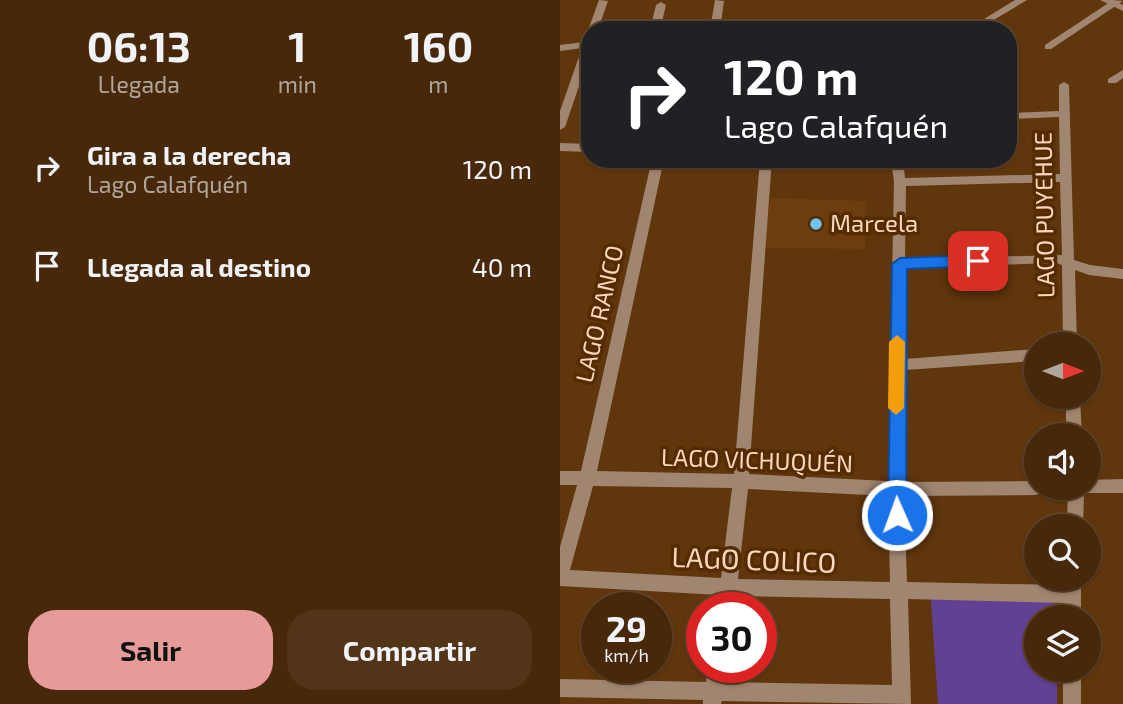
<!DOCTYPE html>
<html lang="es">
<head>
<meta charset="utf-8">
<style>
	:root { --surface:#48280a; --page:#523418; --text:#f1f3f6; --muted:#b1a69c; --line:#60442b; --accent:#e69b98 }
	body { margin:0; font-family:"Exo 2",sans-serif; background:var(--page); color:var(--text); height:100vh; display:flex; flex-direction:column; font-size:26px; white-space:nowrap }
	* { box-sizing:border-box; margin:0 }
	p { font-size:23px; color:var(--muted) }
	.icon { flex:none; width:38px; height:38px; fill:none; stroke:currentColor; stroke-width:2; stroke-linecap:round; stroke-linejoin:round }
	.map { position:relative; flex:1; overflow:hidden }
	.side { display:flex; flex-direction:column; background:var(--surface); width:560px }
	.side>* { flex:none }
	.hud { position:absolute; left:21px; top:21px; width:436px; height:147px; border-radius:28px; box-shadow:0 2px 5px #0004,0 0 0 2px var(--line); background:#202124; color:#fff; overflow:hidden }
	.needle { width:46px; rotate:90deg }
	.controls { position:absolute; left:464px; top:332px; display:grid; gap:14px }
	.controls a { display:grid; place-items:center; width:77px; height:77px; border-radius:50%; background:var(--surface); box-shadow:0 2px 5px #0004,0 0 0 2px var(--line); font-size:35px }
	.speed { position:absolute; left:21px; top:592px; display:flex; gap:14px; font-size:35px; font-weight:700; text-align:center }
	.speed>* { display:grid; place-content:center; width:91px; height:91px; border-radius:50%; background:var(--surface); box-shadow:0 2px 5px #0004,0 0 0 2px var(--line); line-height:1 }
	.speed small { font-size:18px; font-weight:400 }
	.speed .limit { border:10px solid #d22; background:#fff; color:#111 }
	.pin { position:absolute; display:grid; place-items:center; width:60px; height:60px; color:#fff; margin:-30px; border-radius:14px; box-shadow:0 4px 10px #0006 }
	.me { position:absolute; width:77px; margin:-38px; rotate:358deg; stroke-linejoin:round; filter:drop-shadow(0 0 5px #0008) }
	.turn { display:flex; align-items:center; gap:24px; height:147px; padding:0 28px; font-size:32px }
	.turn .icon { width:91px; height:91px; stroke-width:2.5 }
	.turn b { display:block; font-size:49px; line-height:60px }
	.eta { display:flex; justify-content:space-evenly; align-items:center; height:119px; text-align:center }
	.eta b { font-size:42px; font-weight:700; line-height:49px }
	.button { display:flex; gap:14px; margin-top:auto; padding:14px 28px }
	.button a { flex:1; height:80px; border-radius:28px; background:var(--accent); color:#111; font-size:28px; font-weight:700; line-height:80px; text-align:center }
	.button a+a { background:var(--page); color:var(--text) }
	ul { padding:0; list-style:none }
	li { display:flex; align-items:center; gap:21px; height:98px; padding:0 28px }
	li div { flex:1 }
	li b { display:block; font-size:26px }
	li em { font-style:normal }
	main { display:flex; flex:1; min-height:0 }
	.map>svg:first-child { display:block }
</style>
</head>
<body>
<main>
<section class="side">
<div class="eta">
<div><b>06:13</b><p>Llegada</p></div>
<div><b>1</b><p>min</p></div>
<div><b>160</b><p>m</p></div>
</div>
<ul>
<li><svg class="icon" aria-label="right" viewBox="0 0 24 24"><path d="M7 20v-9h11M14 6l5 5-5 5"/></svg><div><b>Gira a la derecha</b><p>Lago Calafquén</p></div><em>120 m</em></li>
<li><svg class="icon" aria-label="arrive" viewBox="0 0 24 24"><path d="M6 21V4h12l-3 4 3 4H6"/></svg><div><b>Llegada al destino</b></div><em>40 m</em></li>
</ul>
<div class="button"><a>Salir</a><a>Compartir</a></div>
</section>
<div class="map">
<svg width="563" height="704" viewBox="0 0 563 704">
	<rect width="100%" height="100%" fill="#60360d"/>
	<path fill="#6d3d0e" d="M210,198L306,201L305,249L204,248Z"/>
	<path fill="#624093" d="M370,587L495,588L496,618H476V670H497V704H378Z"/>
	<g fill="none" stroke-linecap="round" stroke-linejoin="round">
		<g fill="#a08570" fill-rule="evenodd">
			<path d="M39,0L48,1L38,30H30V32L28,30Z"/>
			<path d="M155,0L164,1L160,30H150Z"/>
			<path d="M455,0H467L432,21L424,19Z"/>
			<path d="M553,0L563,1L491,49H485V45Z"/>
			<path d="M101,2L106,5L100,30H90L96,5Z"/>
			<path d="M30,36V54L5,127L0,130V111L22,48L0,51V45L24,42Z"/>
			<path d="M563,70V78L556,83H548V79Z"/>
			<path d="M504,82L509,85L514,260L530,265L563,269V279L529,275L515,270L517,345H503L502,265L496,263L345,268V359L476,349V361L345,370L344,482L476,481V488H484L482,493L476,495L344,496L347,582L503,585V579H521V618H503V603L348,599L351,704L162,701L161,704H143V700L0,697V679L146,682L148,667H166L164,682L332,685L330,599L176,596L175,607H157L159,595L0,586V547L17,485H0V471H21L92,159H104L37,471L174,474L200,159H212L189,474L328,481L334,182L331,159H343L345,178L500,174L499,117L448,119V113L499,111V85ZM500,182L502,255L345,259L346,186ZM33,486L172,488L161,578L10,570ZM188,489L328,496L330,582L178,579Z"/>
			<path d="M0,143L30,144V152L0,151Z"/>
			<path d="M506,397H520L522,436H506Z"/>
			<path d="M563,479V493H524L523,527H507L508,488H528V480Z"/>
			<rect x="503" y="670" width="18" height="34"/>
		</g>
		<path fill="#a08570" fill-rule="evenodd" d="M540,0H553L563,5V11Z"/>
	</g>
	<path fill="#1a73e8" stroke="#114b97" stroke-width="2" d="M418,255L426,261L418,266L347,269L346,515L343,521L337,523L330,521L328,515L332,264L340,258Z"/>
	<path fill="#f59e0b" d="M337,335L345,342L344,408L336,415L328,408L329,342Z"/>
	<circle fill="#73c1f5" stroke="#552c00" stroke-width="2.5" cx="256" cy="224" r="7"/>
	<g text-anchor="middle" stroke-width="7" stroke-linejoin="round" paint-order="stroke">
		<g font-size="24" fill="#f8d7be" stroke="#552c00">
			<text transform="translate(485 215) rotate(-91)" y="8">LAGO PUYEHUE</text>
			<text transform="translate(40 314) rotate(-77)" y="8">LAGO RANCO</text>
			<text transform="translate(197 461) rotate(2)" y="8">LAGO VICHUQUÉN</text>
		</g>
		<g font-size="24" fill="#f8d7be" stroke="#552c00" text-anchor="start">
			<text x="270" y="232">Marcela</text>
		</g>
		<g font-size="28" fill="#f8d7be" stroke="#552c00">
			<text transform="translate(194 560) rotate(2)" y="10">LAGO COLICO</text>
		</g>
	</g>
</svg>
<div class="controls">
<a><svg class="needle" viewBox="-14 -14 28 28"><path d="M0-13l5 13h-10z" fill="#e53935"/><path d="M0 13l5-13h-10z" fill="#b1a69c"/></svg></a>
<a><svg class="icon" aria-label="sound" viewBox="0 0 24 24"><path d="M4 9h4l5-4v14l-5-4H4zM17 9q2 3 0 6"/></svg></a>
<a><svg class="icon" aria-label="search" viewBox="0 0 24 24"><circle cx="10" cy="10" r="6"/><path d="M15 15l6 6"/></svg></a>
<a><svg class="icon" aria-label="layers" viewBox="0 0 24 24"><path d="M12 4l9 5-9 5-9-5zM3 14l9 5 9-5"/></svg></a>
</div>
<div class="speed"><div>29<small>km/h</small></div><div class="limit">30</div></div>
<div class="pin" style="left:418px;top:261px;background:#d93025"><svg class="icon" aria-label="arrive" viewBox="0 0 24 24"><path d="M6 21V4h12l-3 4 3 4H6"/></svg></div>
<svg class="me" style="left:337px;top:515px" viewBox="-20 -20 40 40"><circle r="17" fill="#1a73e8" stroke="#fff" stroke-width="3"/><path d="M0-11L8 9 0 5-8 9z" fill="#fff"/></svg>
<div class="hud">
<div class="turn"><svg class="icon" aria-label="right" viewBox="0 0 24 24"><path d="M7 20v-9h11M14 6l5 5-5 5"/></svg><div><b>120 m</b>Lago Calafquén</div></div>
</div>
</div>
</main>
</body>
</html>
